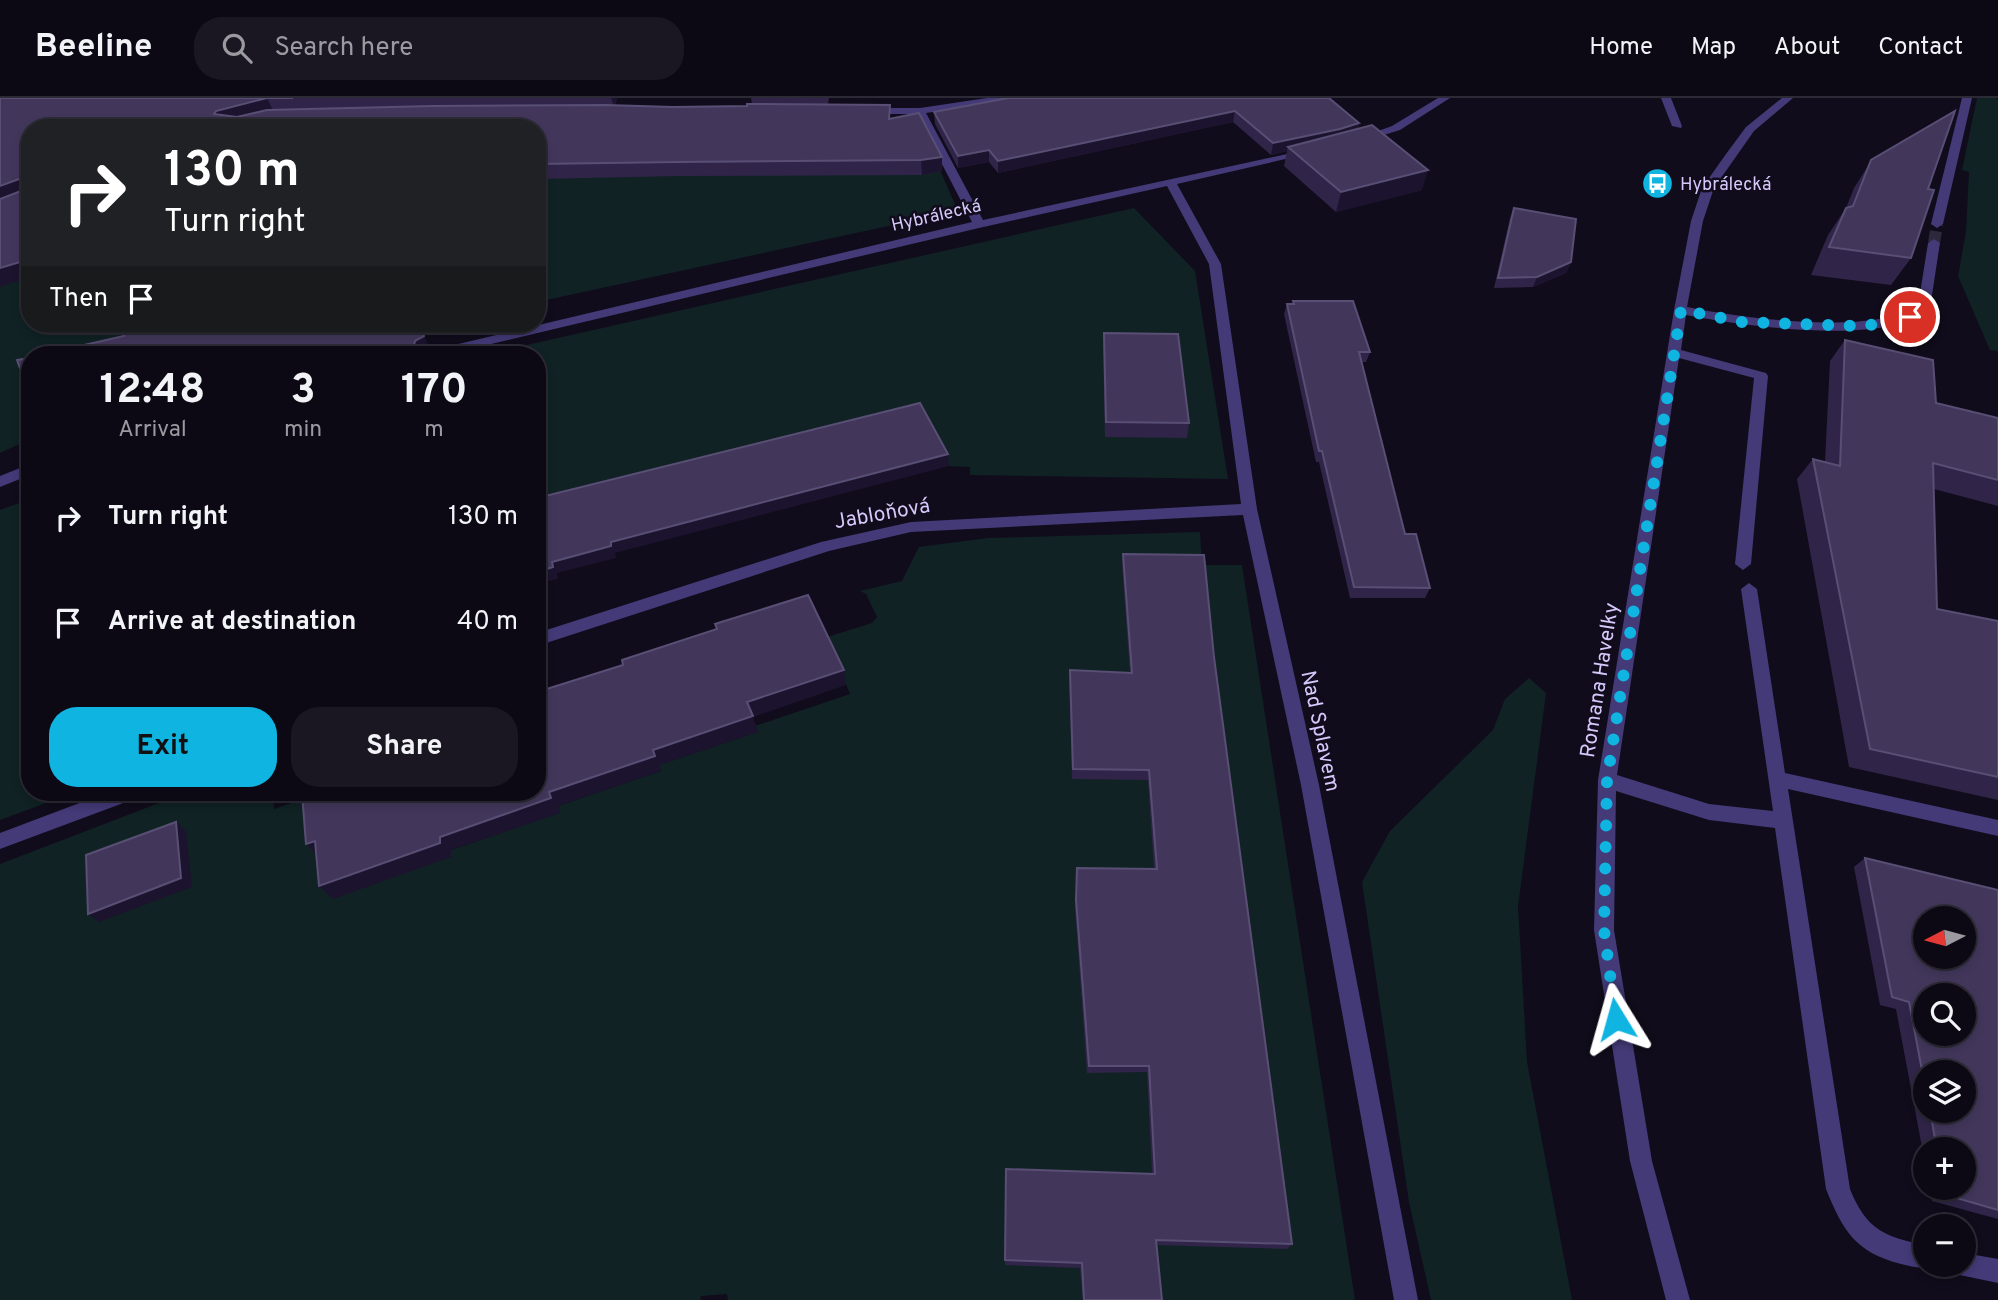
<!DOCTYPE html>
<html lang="en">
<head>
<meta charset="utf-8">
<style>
	:root { --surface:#0c0914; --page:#1a1722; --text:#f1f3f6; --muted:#9a9aa0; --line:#2c2a34; --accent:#0fb4e1 }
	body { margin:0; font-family:Overpass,sans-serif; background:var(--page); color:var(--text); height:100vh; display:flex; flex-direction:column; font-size:26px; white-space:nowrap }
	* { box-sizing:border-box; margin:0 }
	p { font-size:23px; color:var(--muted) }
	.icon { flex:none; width:38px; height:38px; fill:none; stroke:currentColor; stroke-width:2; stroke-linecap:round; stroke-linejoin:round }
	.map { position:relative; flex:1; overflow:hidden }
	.sheet { position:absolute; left:21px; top:248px; width:525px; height:455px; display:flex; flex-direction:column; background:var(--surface); border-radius:28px; box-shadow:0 4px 10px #0003,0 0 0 2px var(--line) }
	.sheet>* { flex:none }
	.top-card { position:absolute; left:21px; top:21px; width:525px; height:214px; border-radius:28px; box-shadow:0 4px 10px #0003,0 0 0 2px var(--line); background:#202124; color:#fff; overflow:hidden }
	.needle { width:46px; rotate:264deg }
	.tools { position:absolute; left:1913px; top:808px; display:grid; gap:14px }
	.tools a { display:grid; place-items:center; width:63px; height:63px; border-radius:50%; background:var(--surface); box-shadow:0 4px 10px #0003,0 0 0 2px var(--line); font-size:35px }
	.pin { position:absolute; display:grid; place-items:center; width:60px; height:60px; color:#fff; margin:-30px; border:4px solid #fff; border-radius:50%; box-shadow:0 2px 7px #0007 }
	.me { position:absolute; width:77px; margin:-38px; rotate:352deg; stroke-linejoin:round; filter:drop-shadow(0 0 5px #0008) }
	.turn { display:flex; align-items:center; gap:24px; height:147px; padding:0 28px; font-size:32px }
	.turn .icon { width:91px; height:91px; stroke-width:2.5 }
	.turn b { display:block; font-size:49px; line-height:60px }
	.then { display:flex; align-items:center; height:66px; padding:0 28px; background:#0003; gap:14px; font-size:26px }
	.eta { display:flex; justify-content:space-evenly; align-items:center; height:119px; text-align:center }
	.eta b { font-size:42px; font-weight:700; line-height:49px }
	.cta { display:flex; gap:14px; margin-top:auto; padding:14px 28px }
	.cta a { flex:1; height:80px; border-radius:28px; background:var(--accent); color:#111; font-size:28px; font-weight:700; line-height:80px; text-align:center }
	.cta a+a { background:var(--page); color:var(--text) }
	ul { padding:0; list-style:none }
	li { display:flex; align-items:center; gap:21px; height:105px; padding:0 28px }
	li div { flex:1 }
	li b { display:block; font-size:26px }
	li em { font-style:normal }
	header { display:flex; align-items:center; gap:42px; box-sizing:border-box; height:98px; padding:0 35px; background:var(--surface); border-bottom:2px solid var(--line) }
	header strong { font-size:33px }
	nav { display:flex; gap:38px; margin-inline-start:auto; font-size:24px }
	.search { width:490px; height:63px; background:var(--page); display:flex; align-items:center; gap:18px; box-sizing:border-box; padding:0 24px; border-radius:28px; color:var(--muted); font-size:26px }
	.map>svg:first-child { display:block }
</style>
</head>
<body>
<header>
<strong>Beeline</strong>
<div class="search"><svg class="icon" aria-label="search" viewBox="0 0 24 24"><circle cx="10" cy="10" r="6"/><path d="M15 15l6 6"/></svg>Search here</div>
<nav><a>Home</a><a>Map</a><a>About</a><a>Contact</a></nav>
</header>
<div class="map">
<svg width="1998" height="1202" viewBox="0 0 1998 1202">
	<rect width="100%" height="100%" fill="#100c1b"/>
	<g fill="#102224">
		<path d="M1977,0H1996L1998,2V253L1990,252L1958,178L1966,134L1969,74L1962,72Z"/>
		<path d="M921,29L958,113L537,204V30H289Z"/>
		<path d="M1134,110L1195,173L1228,381L970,377V369L949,368L920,317L537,423V257H482Z"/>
		<path d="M30,179V226H200L100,257H30L22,345L0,355V188Z"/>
		<path d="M30,401V695H73L0,722V412Z"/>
		<path d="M1200,434L1202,467H1242L1355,1202H728L727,1196L701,1198L700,1202H0V766L185,695H273L274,711L315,697L451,752L559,715L558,708L661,673L659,667L757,634L755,628L850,596L827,539L872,525L877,519L866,496L860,493L902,483L919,449L988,440Z"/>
		<path d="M1529,580L1546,595L1518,808L1527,964L1572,1202H1431L1409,1104L1362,784L1390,733L1493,632L1505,601Z"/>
	</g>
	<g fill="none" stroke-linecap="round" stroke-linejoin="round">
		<path stroke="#2e283d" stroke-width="12" stroke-dasharray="12 6" stroke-linecap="butt" d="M1934,145L1937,126"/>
		<g fill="#433a77" fill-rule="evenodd">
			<path d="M987,0H1013L1008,3L926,15L983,122L1310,51L1316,54L1177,86L1221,166L1257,411L1319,687L1418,1202H1394L1301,687L1243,417L911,434L829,453L537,548V535L821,444L911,424L1241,406L1209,166L1167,88L979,130L445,257H422L429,253L972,124L916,16H869L864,13L869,10H920Z"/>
			<path d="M1438,0H1450L1400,32L1361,44L1356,41L1392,28Z"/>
			<path d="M1661,0H1671L1682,28L1681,30L1672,28Z"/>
			<path d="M1782,0H1793L1754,33L1714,90L1703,123L1687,209C1741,220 1871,238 1918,208L1928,145L1934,141L1940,145L1930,210C1893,250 1737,227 1686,217L1681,252L1766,275L1768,278L1751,466L1743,472L1735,466L1754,280L1679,260L1617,677L1709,706L1773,713L1741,491L1749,485L1757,491L1785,675L1998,722V738L1788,691L1850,1091C1866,1131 1884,1139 1925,1147V1167H1934C1923,1172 1913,1169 1901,1166C1855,1154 1843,1133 1826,1091L1775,730L1709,722L1616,693L1614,832L1652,1063L1690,1202H1666L1630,1063L1594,832L1598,682L1674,212L1691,123L1702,90L1726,56L1746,29Z"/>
			<path d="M1962,0H1972L1943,126L1937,130L1931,126Z"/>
			<path d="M30,366V377L0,389V378Z"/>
			<path d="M106,695H136L134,701L0,751V735Z"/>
			<path d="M1964,1155L1998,1161V1185L1955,1176L1952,1167H1964Z"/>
		</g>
	</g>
	<g fill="#302548" fill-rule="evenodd">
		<path d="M0,0H617L615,7L673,9L747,8L752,6L751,0H829L828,6L891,20L942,59V73L922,77L680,78L537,81V30H30V179Z"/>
		<path d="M1331,0L1330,1L1359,25L1358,31L1422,92L1336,114L1284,68L1287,53L1271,57L1233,24L998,75L989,64L958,70L935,26L934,14Z"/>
		<path d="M1871,63L1928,91L1911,160L1891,187L1811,177L1828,137L1846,110L1854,90Z"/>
		<path d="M1514,110L1571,164L1566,175L1533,189L1494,190L1510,120Z"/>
		<path d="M1293,203L1370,254L1366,264H1362L1405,436L1430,490L1425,500H1350L1319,364H1316L1284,216L1287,206H1293Z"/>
		<path d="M1104,235L1189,325L1187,340L1105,339L1103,250Z"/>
		<path d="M1845,242L1936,305L1998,320V408L1934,391L1937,511L1998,523V702L1849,669L1797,381L1813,361L1825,364L1830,263Z"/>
		<path d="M1123,456L1214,559L1292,1146L1287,1151L1157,1147L1162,1202H1083L1080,1170L1005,1167L1006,1071L1152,1076L1147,974L1087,975L1075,810L1077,770L1154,771L1148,682L1072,681L1069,581L1070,572L1130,575L1122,466Z"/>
		<path d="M1865,760L1998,792V1121L1932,1103L1930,1090H1964V1052H1925V1065L1896,911L1880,907L1854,769ZM1925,975L1964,1013H1925Z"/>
	</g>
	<g fill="#1c142e">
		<path d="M267,0L274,14L223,27L214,16L216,13Z"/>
		<path d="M611,0H617L614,9Z"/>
		<path d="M1235,13L1233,24L998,75V63Z"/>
		<path d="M1359,25L1356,37L1288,49L1287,53L1271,57L1273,45Z"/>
		<path d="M989,52V64L958,70V58Z"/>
		<path d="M942,59V73L922,77L921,62Z"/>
		<path d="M1428,72L1422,92L1336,114L1341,94Z"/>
		<path d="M19,81L29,96L0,107V88Z"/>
		<path d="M30,161V179L0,189V170Z"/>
		<path d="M1571,164L1566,175L1533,189L1537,179Z"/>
		<path d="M419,226H420L432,257L414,247Z"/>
		<path d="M948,356L949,368L615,455L616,460L557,475L558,481L537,486V474L552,464L611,444Z"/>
		<path d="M844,572L846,587L753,619L758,634L659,667L661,673L558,708L560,715L451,752V759L333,801L319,788L653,652L747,604Z"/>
		<path d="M176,724L186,733L192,789L99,824L88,816Z"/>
		<path d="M315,743L320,760L306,746Z"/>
	</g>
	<g fill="#42375b" stroke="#594e74" stroke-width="2" fill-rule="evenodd">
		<path d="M0,0H293H267L216,13L214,16L237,19L267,12L433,8L606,7L673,9L747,8V6L890,7L889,21L919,15L942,59L921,62L677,64L537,66V30H30V161L0,170V101L21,93L22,84L19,81L0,88Z"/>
		<path d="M1008,0H1329L1359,25L1340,31L1273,45L1235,13L998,63L989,52L958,58L934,14Z"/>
		<path d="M1955,13L1928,91L1934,92L1911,160L1829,149L1846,110L1853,108L1871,62Z"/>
		<path d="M1372,27L1428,72L1341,94L1288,49Z"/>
		<path d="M1514,110L1576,121L1571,164L1537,179L1498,180Z"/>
		<path d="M1293,203H1353L1370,254H1359L1405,436H1416L1430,490L1354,489L1322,353H1319L1287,206H1294Z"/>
		<path d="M159,226H419L424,238L415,243L414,247L427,248L431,257H40L124,238V234Z"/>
		<path d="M1104,235L1178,236L1189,325L1106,324Z"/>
		<path d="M1845,242L1933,262L1936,305L1998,320V382L1933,365L1937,511L1998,523V679L1870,651L1813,361L1840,368Z"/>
		<path d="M30,260V297L17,262Z"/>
		<path d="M920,305L948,356L611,444V448L552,464L553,469L537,474V400Z"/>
		<path d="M1123,456L1204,457L1214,559L1292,1146L1156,1142L1162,1202H1084L1082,1165L1005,1162L1006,1071L1155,1076L1149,968H1089L1076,802L1077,770L1157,771L1149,672L1073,671L1070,572L1132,575Z"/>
		<path d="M808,497L844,572L747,604L753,618L653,652L655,658L549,694L551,700L440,739V745L319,788L315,743L306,746L302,695H537V594L623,567L622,562L717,531L715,526Z"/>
		<path d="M176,724L181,780L88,816L86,757Z"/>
		<path d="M1865,760L1998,792V1112L1946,1097L1945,1090H1964V1052H1937L1930,1013H1964V975H1925V988L1909,904L1892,899ZM1925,821H1964V859H1925ZM1925,898H1964V936H1925Z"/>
	</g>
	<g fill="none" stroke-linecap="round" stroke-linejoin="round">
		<path stroke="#0fb4e1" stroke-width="12" stroke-dasharray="0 21.6" d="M1616,921L1604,832L1607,682L1681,212L1742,224L1860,228L1890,225L1910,219"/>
	</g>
	<defs>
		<symbol id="bus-disc" viewBox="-11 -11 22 22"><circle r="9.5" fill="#0fb4e1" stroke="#100c1b"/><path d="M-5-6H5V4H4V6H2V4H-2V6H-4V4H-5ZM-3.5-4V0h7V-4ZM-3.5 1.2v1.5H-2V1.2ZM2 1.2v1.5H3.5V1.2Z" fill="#fff"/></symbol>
	</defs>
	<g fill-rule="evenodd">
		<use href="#bus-disc" x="1640" y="68" width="35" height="35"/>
	</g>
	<g text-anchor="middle" stroke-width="5" stroke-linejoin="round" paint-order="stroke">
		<g font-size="18" fill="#d5c9fb" stroke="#100c1b" text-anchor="start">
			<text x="1680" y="92">Hybrálecká</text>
		</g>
		<g font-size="18" fill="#d5c9fb" stroke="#100c1b">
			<text transform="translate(936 117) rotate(-13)" y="6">Hybrálecká</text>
		</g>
		<g font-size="21" fill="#d5c9fb" stroke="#100c1b">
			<text transform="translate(882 415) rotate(-10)" y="7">Jabloňová</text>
			<text transform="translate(1599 582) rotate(-81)" y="7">Romana Havelky</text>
			<text transform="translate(1321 633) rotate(78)" y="7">Nad Splavem</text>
		</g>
	</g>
</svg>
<div class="tools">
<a><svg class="needle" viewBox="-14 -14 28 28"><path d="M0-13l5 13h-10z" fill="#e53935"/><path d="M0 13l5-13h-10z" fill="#9a9aa0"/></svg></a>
<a><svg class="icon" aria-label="search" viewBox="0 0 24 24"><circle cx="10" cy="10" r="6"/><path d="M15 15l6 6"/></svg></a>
<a><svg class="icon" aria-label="layers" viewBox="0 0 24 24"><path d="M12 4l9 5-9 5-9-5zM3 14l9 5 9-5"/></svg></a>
<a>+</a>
<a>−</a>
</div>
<div class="pin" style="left:1910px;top:219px;background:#d93025"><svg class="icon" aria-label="arrive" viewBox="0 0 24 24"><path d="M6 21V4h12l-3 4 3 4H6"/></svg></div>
<svg class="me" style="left:1616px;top:921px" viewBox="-20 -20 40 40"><path d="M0-17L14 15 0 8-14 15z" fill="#0fb4e1" stroke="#fff" stroke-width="4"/></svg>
<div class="top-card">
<div class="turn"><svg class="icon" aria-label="right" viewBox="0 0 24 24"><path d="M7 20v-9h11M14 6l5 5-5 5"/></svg><div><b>130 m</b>Turn right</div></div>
<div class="then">Then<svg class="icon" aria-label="arrive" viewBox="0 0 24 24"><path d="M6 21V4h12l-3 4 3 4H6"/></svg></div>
</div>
<section class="sheet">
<div class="eta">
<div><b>12:48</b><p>Arrival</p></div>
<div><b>3</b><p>min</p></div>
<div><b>170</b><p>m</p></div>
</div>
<ul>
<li><svg class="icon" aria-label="right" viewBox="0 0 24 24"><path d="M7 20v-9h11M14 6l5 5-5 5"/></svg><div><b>Turn right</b></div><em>130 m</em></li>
<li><svg class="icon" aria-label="arrive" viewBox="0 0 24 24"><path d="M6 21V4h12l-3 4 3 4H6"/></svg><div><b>Arrive at destination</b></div><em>40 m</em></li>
</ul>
<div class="cta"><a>Exit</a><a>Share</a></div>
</section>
</div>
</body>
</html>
